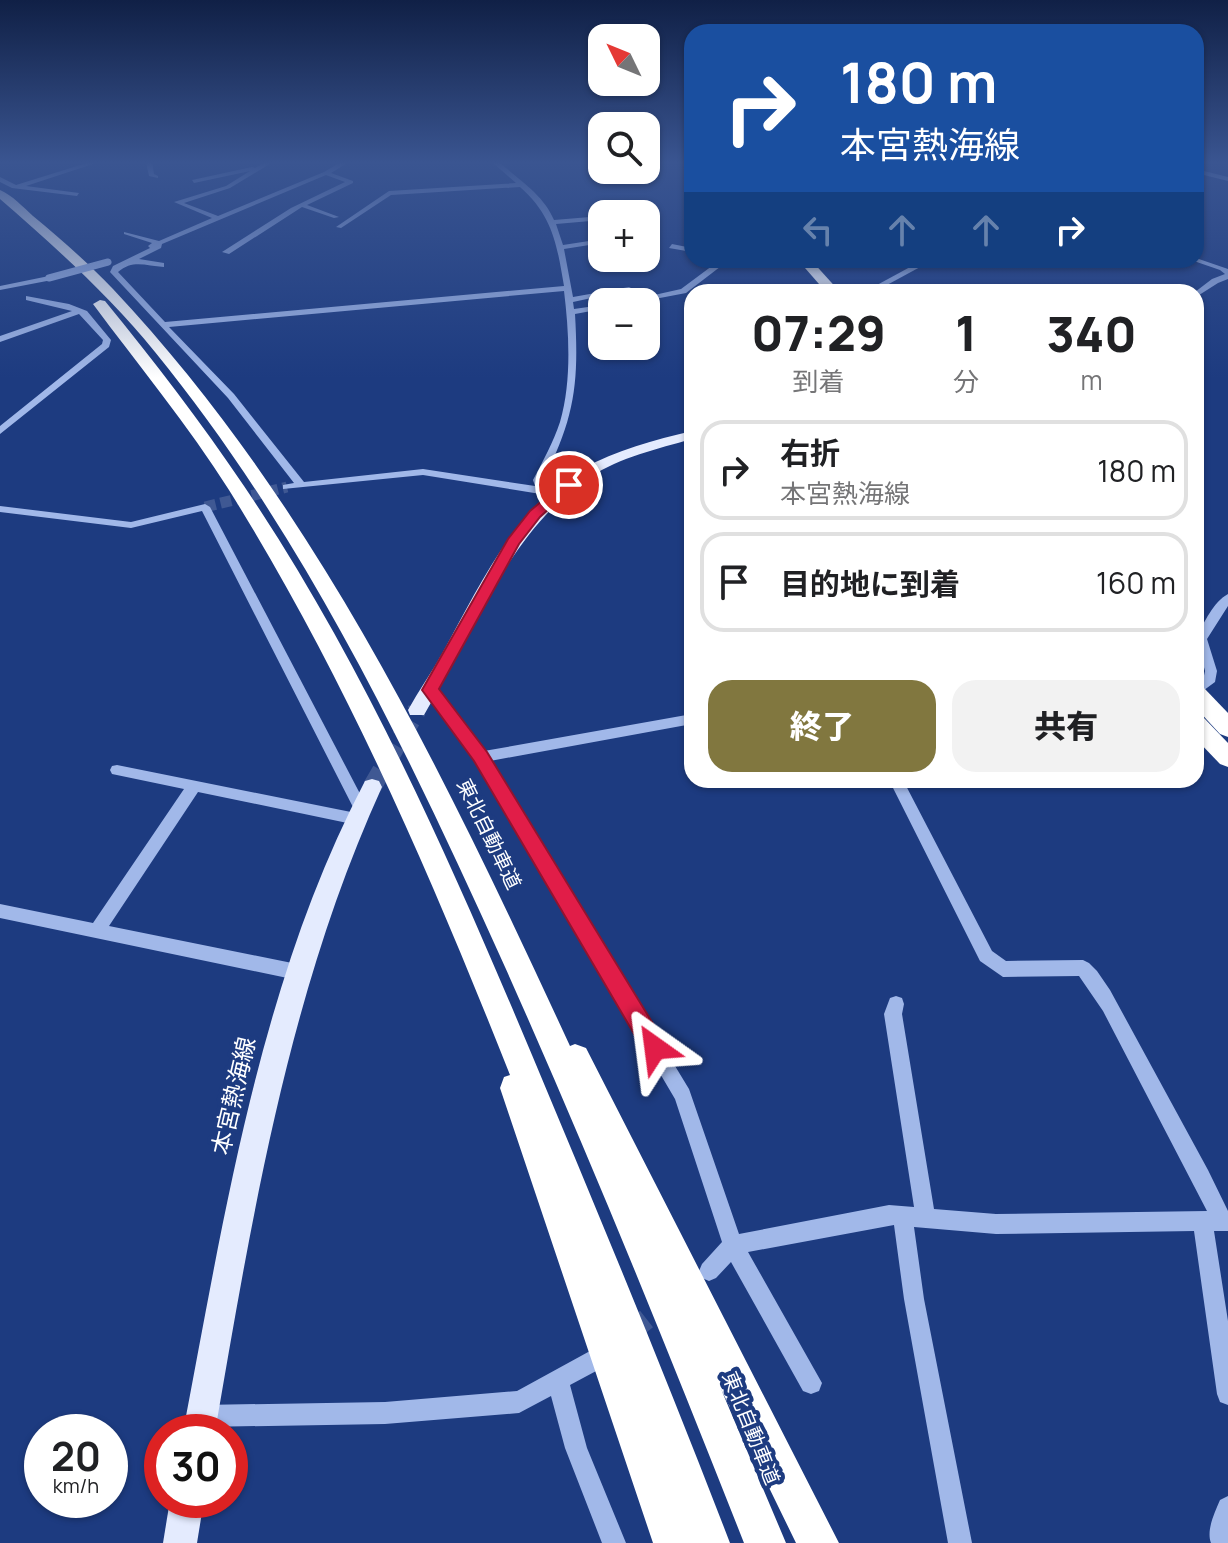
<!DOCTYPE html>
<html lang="ja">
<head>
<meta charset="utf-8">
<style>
	:root { --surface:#fff; --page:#f2f2f2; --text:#202124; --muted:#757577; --line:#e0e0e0; --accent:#81773f }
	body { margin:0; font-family:Manrope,"Noto Sans JP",sans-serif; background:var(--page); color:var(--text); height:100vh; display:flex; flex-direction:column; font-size:30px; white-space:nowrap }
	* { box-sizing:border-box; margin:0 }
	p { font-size:26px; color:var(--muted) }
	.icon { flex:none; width:44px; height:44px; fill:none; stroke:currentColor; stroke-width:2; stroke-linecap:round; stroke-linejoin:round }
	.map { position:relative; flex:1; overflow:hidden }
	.sheet { position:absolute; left:684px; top:284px; width:520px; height:504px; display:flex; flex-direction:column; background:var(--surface); border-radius:24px; box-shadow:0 2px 6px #0004 }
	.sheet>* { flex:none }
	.guide { position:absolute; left:684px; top:24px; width:520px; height:244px; border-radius:24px; box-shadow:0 2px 6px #0004; background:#1a4fa0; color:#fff; overflow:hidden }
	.needle { width:52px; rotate:313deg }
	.tools { position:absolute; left:588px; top:24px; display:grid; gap:16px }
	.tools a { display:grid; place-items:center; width:72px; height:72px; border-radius:16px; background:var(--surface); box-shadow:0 2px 6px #0004; font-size:40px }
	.speed { position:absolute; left:24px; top:1414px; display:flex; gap:16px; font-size:40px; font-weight:700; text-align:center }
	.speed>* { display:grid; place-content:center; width:104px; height:104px; border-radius:50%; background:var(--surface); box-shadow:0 2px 6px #0004; line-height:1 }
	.speed small { font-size:20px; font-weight:400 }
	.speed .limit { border:12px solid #d22; background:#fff; color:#111 }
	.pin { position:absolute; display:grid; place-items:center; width:68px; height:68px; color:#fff; margin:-34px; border:4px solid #fff; border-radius:50%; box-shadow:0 2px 8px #0007 }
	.me { position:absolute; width:88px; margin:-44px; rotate:329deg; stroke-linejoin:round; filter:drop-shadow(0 0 6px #0008) }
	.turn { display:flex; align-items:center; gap:28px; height:168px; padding:0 24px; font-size:36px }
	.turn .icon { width:104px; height:104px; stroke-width:2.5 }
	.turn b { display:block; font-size:56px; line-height:68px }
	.lanes { display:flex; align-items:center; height:76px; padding:0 24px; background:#0003; justify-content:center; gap:40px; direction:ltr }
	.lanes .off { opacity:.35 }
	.eta { display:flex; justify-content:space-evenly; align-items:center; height:136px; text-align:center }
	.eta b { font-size:48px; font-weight:800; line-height:56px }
	.action { display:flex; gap:16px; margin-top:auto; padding:16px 24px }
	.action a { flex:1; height:92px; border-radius:24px; background:var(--accent); color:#fff; font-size:32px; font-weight:800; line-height:92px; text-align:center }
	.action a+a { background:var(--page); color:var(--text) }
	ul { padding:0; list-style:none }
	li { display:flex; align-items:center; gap:24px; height:100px; margin:0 16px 12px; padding:0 8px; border:4px solid var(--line); border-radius:24px }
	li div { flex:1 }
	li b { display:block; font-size:30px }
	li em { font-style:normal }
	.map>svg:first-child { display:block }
</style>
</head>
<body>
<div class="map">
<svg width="1228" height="1543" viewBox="0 0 1228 1543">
	<rect width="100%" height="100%" fill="#1d3b80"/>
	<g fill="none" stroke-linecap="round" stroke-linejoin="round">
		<path stroke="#3f5893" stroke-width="11" stroke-dasharray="11 5" stroke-linecap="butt" d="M205,507L287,487"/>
		<path stroke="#3f5893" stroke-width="21" stroke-dasharray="21 11" stroke-linecap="butt" d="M630,1332L667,1303"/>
		<path stroke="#3f5893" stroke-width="19" stroke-dasharray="19 10" stroke-linecap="butt" d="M372,787L417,710"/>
		<g fill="#a1b8e9" fill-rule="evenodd">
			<path d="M90,162H99L26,186L79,193L77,196L12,188L0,182V177L16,185Z"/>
			<path d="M146,162H152L154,174L158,176V178L149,176Z"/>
			<path d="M266,162H273L230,188L184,203L218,216L324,172L341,162H349L331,173L353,181V183L307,205L339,217L334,218L302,207L229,254L222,252L291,208L345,182L326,175L162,244L161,248L139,259L164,263V267C146,266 133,259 118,272L165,322L564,286C557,245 553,216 520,187L391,195L341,228L336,227L389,191L516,183L492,162H499C518,179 544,195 554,220L602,216V220L556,224L563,245L602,239V243L564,249L573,297L629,287L633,289L573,302L574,309L602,305V309L575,314C579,383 575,418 543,480L546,488L559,493V497L423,475L283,489V485L294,483L228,398L110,272L113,266L150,248L148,246L152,243L124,234V232L159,241L212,218L174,202L226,186L250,171L194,183L192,180L252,167L255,168ZM564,291C569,332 572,381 560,422C553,443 543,461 533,480L535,486L423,469L304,482L234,394L169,327Z"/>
			<path d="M1196,169L1228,177V181L1196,173Z"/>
			<path d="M672,244L692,248V252L669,248Z"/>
			<path d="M1196,258L1228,269V279L1218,283L1196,297L1195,292L1212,279L1225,274L1220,270L1191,260H1196Z"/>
			<path d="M720,260H729L686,293L639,302H623L681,289Z"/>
			<path d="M923,260H933L874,292H864Z"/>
			<path d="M49,276H52V280L0,290V286Z"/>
			<path d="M26,296L69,304L87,311L111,340L109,347L0,434V426L102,344L103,340L79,314L0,342V336L72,311L26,300Z"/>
			<path d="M205,504L210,507L368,809L366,813L362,815L364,819L362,823L357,825L198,792L109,926L297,964L303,967L305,972L303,977L297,980L0,918V904L93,923L184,789L112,774L110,770L112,766L117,765L356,813L202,511L131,528L0,512V506L131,522Z"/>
			<path d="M1228,594V606L1207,639L1217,671L1215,682L1196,696V685L1203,680L1205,671L1196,637C1205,622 1213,602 1228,594Z"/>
			<path d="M430,685L435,687L484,751L692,714V724L490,761L689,1089L739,1234L889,1205L914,1207L884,1014L890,998L896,996L902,998L904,1004L902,1014L934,1209L996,1214L1207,1211L1103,1011L1079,976L1003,977L980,961L889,780H903L992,951L1006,961L1083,960L1089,963L1097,971L1110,990L1208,1170L1228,1211V1231H1214L1228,1321V1405L1220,1402L1217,1394L1194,1231L996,1234L914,1227L924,1299L972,1543H948L904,1299L894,1225L748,1252L822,1383L819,1391L811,1394L803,1391L731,1262L716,1278L709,1281L702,1278L699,1271L702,1264L722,1242L675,1099L476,761L425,693L424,690Z"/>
			<path d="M590,1351L598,1354L601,1362L598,1370L570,1385L587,1448L626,1543H602L565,1448L551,1396L519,1413L385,1424L202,1427L194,1424L191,1416L194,1408L202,1405L385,1402L517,1391Z"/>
			<path d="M1228,1496V1543H1211C1206,1530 1215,1512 1220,1500Z"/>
		</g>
		<g fill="#e4ebfe" fill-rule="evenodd">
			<path d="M692,431V439C657,449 621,457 590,477C510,529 471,636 424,715H410L408,710C419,690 432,672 443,652C479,587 515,507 582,469C617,450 654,440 692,431Z"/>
			<path d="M372,779L379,781L382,787C289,991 253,1212 215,1432H183C225,1213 260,981 365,781Z"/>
			<path d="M170,1500H204L197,1543H163Z"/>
		</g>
		<g fill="#fff" fill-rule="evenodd">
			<path d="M0,190C12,195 23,207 33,216C61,239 88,263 113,289C317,506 446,778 570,1046L575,1044L586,1048L839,1543H796L721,1389L786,1543H744C668,1350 590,1157 505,967C408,752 305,536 155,352C109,295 55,247 0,199Z"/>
			<path d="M798,260H811L840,292H826Z"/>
			<path d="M100,300L105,301C154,361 201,422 244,486C363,662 450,860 532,1055C600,1217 667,1379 730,1543H653L500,1088L504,1077L510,1075C430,873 344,674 229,490C188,425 139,366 93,304Z"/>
			<path d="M1196,686L1204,688L1228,713V737L1220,734L1196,708Z"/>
			<path d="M1196,715L1204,718L1228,743V767L1220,764L1196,739Z"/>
		</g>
		<path stroke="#a1b8e9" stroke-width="7" d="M49,278L108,262"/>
	</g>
	<linearGradient id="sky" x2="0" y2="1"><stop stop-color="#102046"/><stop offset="0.43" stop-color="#3a5591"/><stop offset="1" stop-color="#3a5591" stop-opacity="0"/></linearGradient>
	<rect width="1228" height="378" fill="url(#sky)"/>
	<path fill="#e11d48" stroke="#92132f" stroke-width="2" d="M564,482L575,485L540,517L519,544L439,689L487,752L663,1040L667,1048L663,1056L655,1059L647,1056L474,761L422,690L508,539L530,511Z"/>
	<g text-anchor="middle" stroke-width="8" stroke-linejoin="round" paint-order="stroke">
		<g font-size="20" fill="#fff" stroke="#1d3b80">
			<text transform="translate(489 834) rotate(64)" y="7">東北自動車道</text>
			<text transform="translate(751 1428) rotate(68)" y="7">東北自動車道</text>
		</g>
		<g font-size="24" fill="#fff" stroke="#1d3b80">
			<text transform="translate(234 1096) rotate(-77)" y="8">本宮熱海線</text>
		</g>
	</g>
</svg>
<div class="tools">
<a><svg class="needle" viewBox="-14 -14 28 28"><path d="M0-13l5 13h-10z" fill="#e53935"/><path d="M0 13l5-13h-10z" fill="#757577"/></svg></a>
<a><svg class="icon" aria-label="search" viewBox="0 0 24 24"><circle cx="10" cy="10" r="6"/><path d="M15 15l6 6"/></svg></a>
<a>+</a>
<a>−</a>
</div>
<div class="speed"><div>20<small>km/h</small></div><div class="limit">30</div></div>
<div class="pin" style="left:569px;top:485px;background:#d93025"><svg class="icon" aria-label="arrive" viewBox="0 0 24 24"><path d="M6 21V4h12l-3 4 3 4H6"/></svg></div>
<svg class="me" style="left:655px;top:1048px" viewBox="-20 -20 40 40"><path d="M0-17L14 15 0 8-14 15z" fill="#e11d48" stroke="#fff" stroke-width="4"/></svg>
<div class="guide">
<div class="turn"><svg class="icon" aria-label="right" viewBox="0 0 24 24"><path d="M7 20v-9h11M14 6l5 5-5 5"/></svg><div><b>180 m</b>本宮熱海線</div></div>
<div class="lanes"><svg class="icon off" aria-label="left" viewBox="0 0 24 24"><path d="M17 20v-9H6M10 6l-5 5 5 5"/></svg><svg class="icon off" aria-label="ahead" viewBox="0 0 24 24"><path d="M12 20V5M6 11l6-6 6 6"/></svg><svg class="icon off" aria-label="ahead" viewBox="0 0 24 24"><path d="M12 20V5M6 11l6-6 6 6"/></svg><svg class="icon" aria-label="right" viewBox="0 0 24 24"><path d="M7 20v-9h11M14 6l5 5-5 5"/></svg></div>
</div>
<section class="sheet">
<div class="eta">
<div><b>07:29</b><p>到着</p></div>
<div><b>1</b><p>分</p></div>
<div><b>340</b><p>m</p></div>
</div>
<ul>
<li><svg class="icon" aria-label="right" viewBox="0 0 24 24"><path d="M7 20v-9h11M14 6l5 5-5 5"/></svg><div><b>右折</b><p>本宮熱海線</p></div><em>180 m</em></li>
<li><svg class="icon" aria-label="arrive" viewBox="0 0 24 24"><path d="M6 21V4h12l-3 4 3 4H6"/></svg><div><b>目的地に到着</b></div><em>160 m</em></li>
</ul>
<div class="action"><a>終了</a><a>共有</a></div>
</section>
</div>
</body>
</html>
